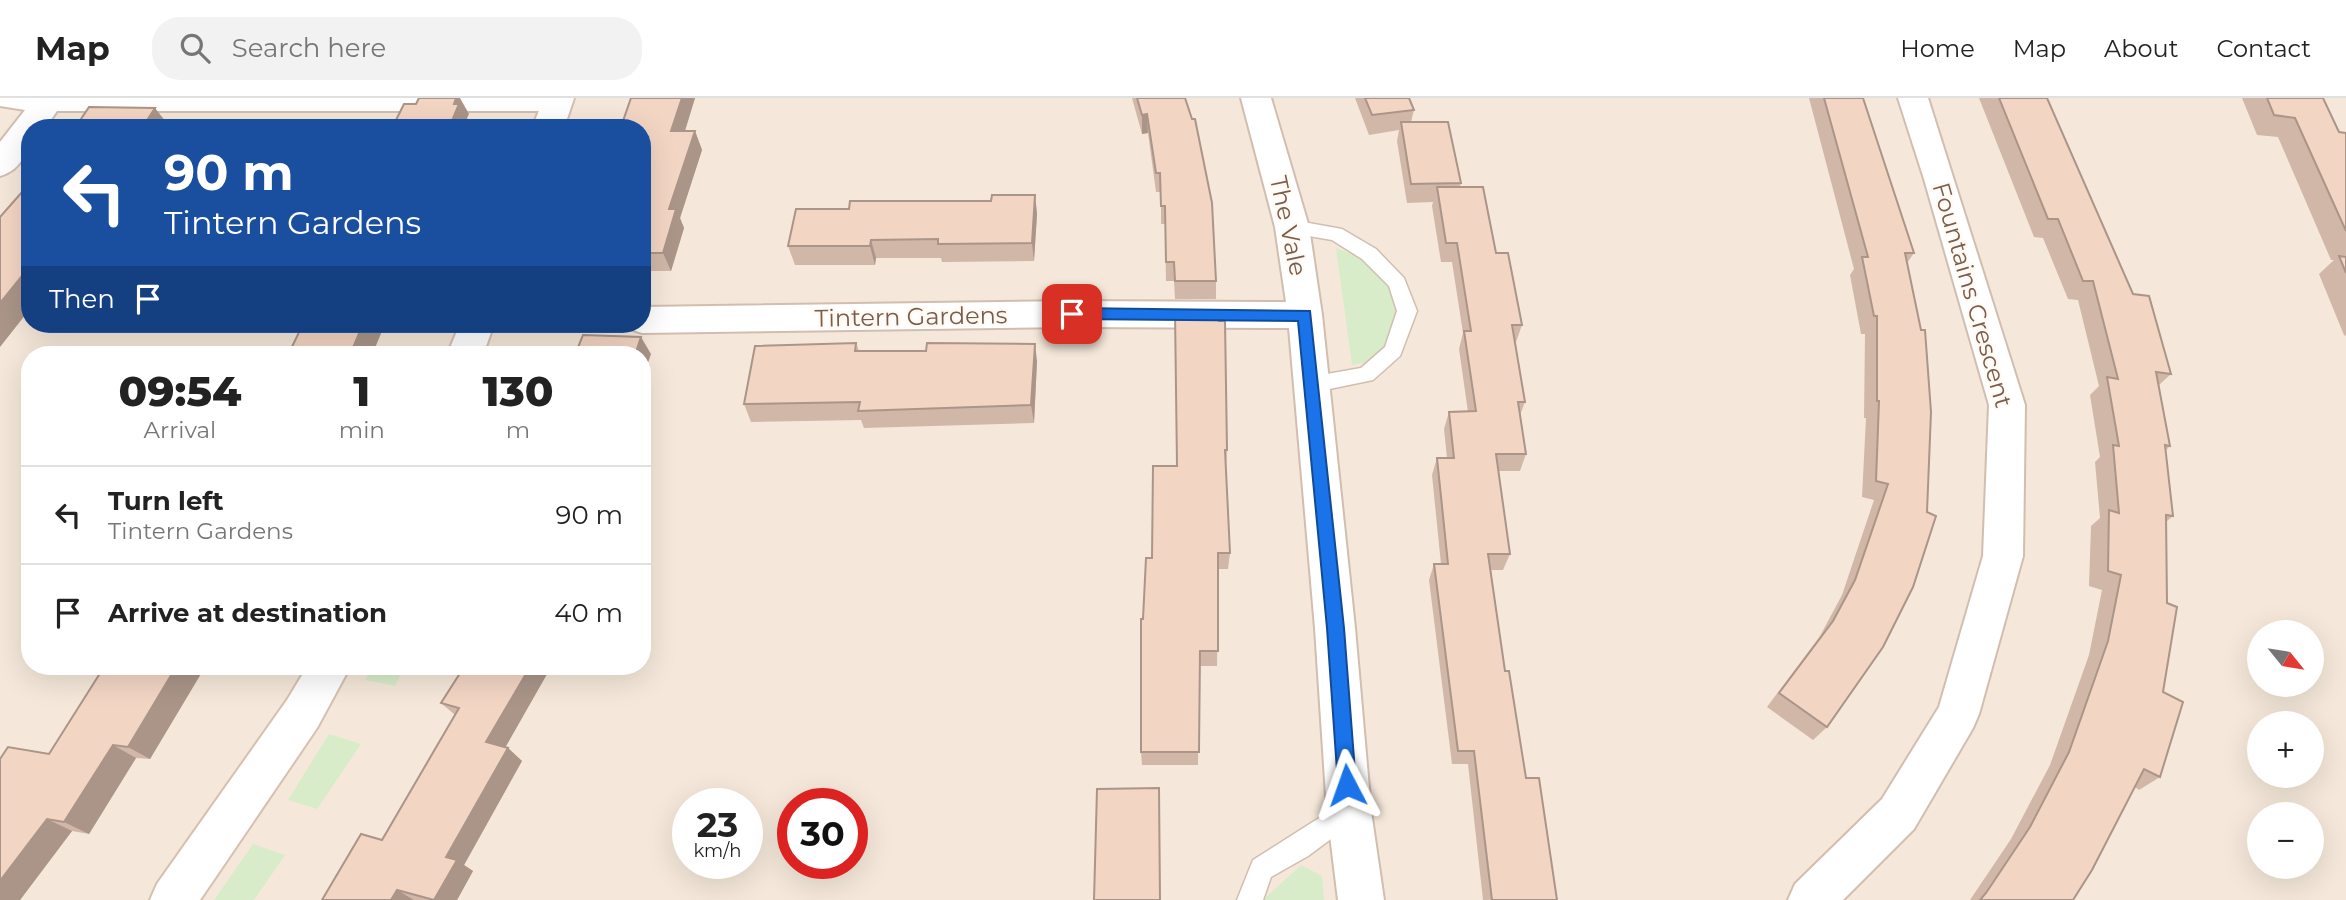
<!DOCTYPE html>
<html lang="en">
<head>
<meta charset="utf-8">
<style>
	:root { --surface:#fff; --page:#f2f2f2; --text:#222; --muted:#767676; --line:#e0e0e0 }
	body { margin:0; font-family:Montserrat,sans-serif; background:var(--page); color:var(--text); height:100vh; display:flex; flex-direction:column; font-size:26px; white-space:nowrap }
	* { box-sizing:border-box; margin:0 }
	p { font-size:23px; color:var(--muted) }
	.icon { flex:none; width:38px; height:38px; fill:none; stroke:currentColor; stroke-width:2; stroke-linecap:round; stroke-linejoin:round }
	.map { position:relative; flex:1; overflow:hidden }
	.sheet { position:absolute; left:21px; top:248px; width:630px; height:329px; display:flex; flex-direction:column; background:var(--surface); border-radius:28px; box-shadow:0 7px 28px #0002 }
	.sheet>* { flex:none }
	.guide { position:absolute; left:21px; top:21px; width:630px; height:214px; border-radius:28px; box-shadow:0 7px 28px #0002; background:#1a4fa0; color:#fff; overflow:hidden }
	.needle { width:46px; rotate:120deg }
	.controls { position:absolute; left:2247px; top:522px; display:grid; gap:14px }
	.controls a { display:grid; place-items:center; width:77px; height:77px; border-radius:50%; background:var(--surface); box-shadow:0 7px 28px #0002; font-size:35px }
	.speed { position:absolute; left:672px; top:690px; display:flex; gap:14px; font-size:35px; font-weight:700; text-align:center }
	.speed>* { display:grid; place-content:center; width:91px; height:91px; border-radius:50%; background:var(--surface); box-shadow:0 7px 28px #0002; line-height:1 }
	.speed small { font-size:18px; font-weight:400 }
	.speed .limit { border:10px solid #d22; background:#fff; color:#111 }
	.pin { position:absolute; display:grid; place-items:center; width:60px; height:60px; color:#fff; margin:-30px; border-radius:14px; box-shadow:0 4px 10px #0006 }
	.me { position:absolute; width:77px; margin:-38px; rotate:356deg; stroke-linejoin:round; filter:drop-shadow(0 0 5px #0008) }
	.turn { display:flex; align-items:center; gap:24px; height:147px; padding:0 28px; font-size:32px }
	.turn .icon { width:91px; height:91px; stroke-width:2.5 }
	.turn b { display:block; font-size:49px; line-height:60px }
	.then { display:flex; align-items:center; height:66px; padding:0 28px; background:#0003; gap:14px; font-size:26px }
	.eta { display:flex; justify-content:space-evenly; align-items:center; height:119px; text-align:center }
	.eta b { font-size:42px; font-weight:800; line-height:49px }
	ul { padding:0; list-style:none }
	li { display:flex; align-items:center; gap:21px; height:98px; padding:0 28px; border-top:2px solid var(--line) }
	li div { flex:1 }
	li b { display:block; font-size:26px }
	li em { font-style:normal }
	header { display:flex; align-items:center; gap:42px; box-sizing:border-box; height:98px; padding:0 35px; background:var(--surface); border-bottom:2px solid var(--line) }
	header strong { font-size:33px }
	nav { display:flex; gap:38px; margin-inline-start:auto; font-size:24px }
	.search { width:490px; height:63px; background:var(--page); display:flex; align-items:center; gap:18px; box-sizing:border-box; padding:0 24px; border-radius:28px; color:var(--muted); font-size:26px }
	.map>svg:first-child { display:block }
</style>
</head>
<body>
<header>
<strong>Map</strong>
<div class="search"><svg class="icon" aria-label="search" viewBox="0 0 24 24"><circle cx="10" cy="10" r="6"/><path d="M15 15l6 6"/></svg>Search here</div>
<nav><a>Home</a><a>Map</a><a>About</a><a>Contact</a></nav>
</header>
<div class="map">
<svg width="2346" height="802" viewBox="0 0 2346 802">
	<rect width="100%" height="100%" fill="#fdf6ec"/>
	<path fill="#f5e8da" fill-rule="evenodd" d="M0,0H2346V802H0ZM30,30H642V226H30ZM30,257H642V569H30ZM2259,534H2312V586H2259ZM2259,625H2312V677H2259ZM688,705H747V765H688ZM793,705H852V765H793ZM2259,716H2312V768H2259Z"/>
	<g fill="#d8ecc9">
		<path d="M1336,150L1367,162L1395,186C1399,226 1399,234 1372,264L1352,267Z"/>
		<path d="M372,569H404L395,588L365,582Z"/>
		<path d="M329,636L361,646L317,711L288,702Z"/>
		<path d="M253,746L285,757L254,802H214Z"/>
		<path d="M1301,767L1322,778L1324,802H1263Z"/>
	</g>
	<g fill="none" stroke-linecap="round" stroke-linejoin="round">
		<defs>
			<g id="lane">
				<path d="M1292,122L1342,131L1376,151L1404,180L1417,213L1400,258L1373,282L1310,295L1303,293L1300,287L1303,281L1310,279L1361,270L1385,249L1397,213L1389,188L1362,161L1332,142L1286,134L1283,129L1286,124Z"/>
				<path d="M1349,701L1358,705L1361,713L1358,721L1308,758L1271,779L1263,802H1237L1253,762Z"/>
			</g>
			<g id="street">
				<path d="M0,0H572L573,3L569,10L558,13H57L45,30H30C30,51 22,72 0,78V44L25,12L0,8Z"/>
				<path d="M1241,0H1271L1309,129L1322,217L1355,530L1371,713L1384,802H1338L1327,713L1315,530L1289,230L1072,229L642,235L630,231L626,226H642V209L1072,203L1286,204L1275,129Z"/>
				<path d="M1898,0H1928L2025,307L2023,458L1979,616L1973,630L1914,731L1843,802H1788L1795,786L1882,701L1939,609L1983,458L1989,307L1924,81Z"/>
			</g>
			<g id="secondary">
				<path d="M544,0H574L564,30H532Z"/>
				<path d="M460,226H494L483,257H447Z"/>
				<path d="M307,569H350L317,630L200,802H150L157,786L287,602Z"/>
			</g>
		</defs>
		<use href="#lane" stroke="#d1beb0" stroke-width="3"/>
		<use href="#street" stroke="#d1beb0" stroke-width="4"/>
		<use href="#secondary" stroke="#d6c0b0" stroke-width="4"/>
		<use href="#lane" fill="#fff" fill-rule="evenodd"/>
		<use href="#street" fill="#fff" fill-rule="evenodd"/>
		<use href="#secondary" fill="#fff" fill-rule="evenodd"/>
	</g>
	<g fill="#d1b7a8">
		<path d="M695,0L685,33H695L702,52L680,120L684,130L671,173H642V30H626L623,23Z"/>
		<path d="M1132,0H1185L1216,183V201H1175L1174,183H1166L1165,126H1161V94H1156L1148,35L1142,36Z"/>
		<path d="M1355,0H1409L1414,12L1411,24L1461,85L1460,89L1496,155L1522,227L1516,244H1515L1525,304L1520,317L1526,356L1520,373H1498L1510,456L1503,472H1491L1505,573L1526,680L1557,802H1483L1468,666H1452L1429,482L1434,466H1441L1432,377L1437,360H1447L1444,331L1449,314H1468L1459,251L1463,235L1452,164H1441L1432,108L1433,104L1407,105L1397,43L1399,32L1369,37Z"/>
		<path d="M1809,0H1863L1914,155L1907,165L1931,314L1827,629L1813,642L1767,609L1820,538L1842,497L1874,402L1862,399L1866,320H1864L1865,236H1861L1850,177L1854,171Z"/>
		<path d="M1979,0H2047L2133,196L2171,276L2159,287L2170,348L2165,353L2173,418L2166,424L2163,594L2160,679L2139,692L2135,689L2073,802H1970L2011,741L2050,667L2089,557L2102,492L2089,488L2091,428L2100,420L2095,364L2100,359L2090,297L2099,288L2078,202L2068,201L2043,140L2034,139Z"/>
		<path d="M2242,0H2323L2339,34L2346,35V238L2344,237L2319,176L2334,162H2331L2278,39L2257,37Z"/>
		<path d="M1035,97L1037,116L1034,163L942,164L941,160H876L875,167H795L788,148L849,111L991,103Z"/>
		<path d="M1175,214L1227,352L1226,369H1225L1230,455L1228,471H1218L1217,568H1199L1198,667H1142L1141,654L1152,460L1177,368Z"/>
		<path d="M856,245L859,253L1037,263L1034,325L864,330L861,322L751,324L744,306Z"/>
		<path d="M104,569H205L150,661L136,660L89,736L72,733L20,802H0L49,656Z"/>
		<path d="M464,569H551L505,649L508,650L522,663L464,767L473,773L457,802H322L382,742L455,617L441,605Z"/>
	</g>
	<g fill="#aa9588">
		<path d="M456,0H460L469,16L467,20L470,26L468,30H449L454,6Z"/>
		<path d="M682,0H695L679,52L671,33Z"/>
		<path d="M155,10L170,29V30H142Z"/>
		<path d="M1147,16L1148,35L1142,36V17Z"/>
		<path d="M695,33L702,52L680,120L684,130L671,173L663,155L669,111Z"/>
		<path d="M1035,97L1037,116L1034,163L1032,145Z"/>
		<path d="M871,142L876,160L875,167L870,148Z"/>
		<path d="M30,168V211L0,249V205Z"/>
		<path d="M363,226H385L372,257H350Z"/>
		<path d="M641,239L651,256L642,282V257H635Z"/>
		<path d="M1035,246L1037,263L1034,325L1031,307Z"/>
		<path d="M176,569H205L150,661L128,649Z"/>
		<path d="M530,569H551L501,657L486,644Z"/>
		<path d="M113,647L136,660L89,736L64,724Z"/>
		<path d="M508,650L522,663L464,767L473,773L457,802H434L446,759Z"/>
		<path d="M47,721L72,733L20,802H0V783Z"/>
		<path d="M397,792L414,802H391Z"/>
	</g>
	<g fill="#f3d5c3" stroke="#aa9588" stroke-width="2">
		<path d="M419,0H456L454,6H459L449,30H392L404,6H416Z"/>
		<path d="M631,0H682L671,33H695L669,111H676L663,155H642V30H627L629,23H623Z"/>
		<path d="M1137,0H1185L1192,21H1195L1212,105L1216,183H1175L1174,164H1166L1165,108H1161L1160,75H1156L1147,16L1142,17Z"/>
		<path d="M1365,0H1409L1414,12L1372,17Z"/>
		<path d="M1824,0H1863L1914,155H1905L1921,232H1925L1931,314L1927,414L1936,418L1913,489L1883,549L1827,629L1779,595L1833,523L1855,482L1888,386L1876,383L1879,303H1877V218H1874L1862,159H1868Z"/>
		<path d="M1999,0H2047L2133,196L2149,198L2171,276L2156,274L2170,348L2165,347L2173,418L2166,417L2167,505L2177,509L2163,594L2183,604L2160,679L2144,671L2092,772L2073,802H1980L1986,795L2030,729L2069,654L2108,543L2121,477L2108,473L2109,412L2119,415L2113,347L2119,348L2107,279L2118,281L2093,183H2083L2058,121H2048Z"/>
		<path d="M2267,0H2323L2339,34L2346,35V133L2295,20L2274,17Z"/>
		<path d="M89,9L155,10L142,30H75Z"/>
		<path d="M1401,24H1448L1461,85L1411,86Z"/>
		<path d="M30,85V168L0,205V119Z"/>
		<path d="M1437,89H1483L1496,155H1508L1522,227H1512L1525,304H1518L1526,356H1496L1510,456H1488L1505,573H1509L1526,680H1539L1557,802H1492L1474,653H1458L1434,466H1448L1437,360H1454L1449,314L1476,313L1464,233H1471L1457,145H1446Z"/>
		<path d="M992,97H1035L1032,145L938,146V141L871,142L870,148H788L796,111H849L850,103H991Z"/>
		<path d="M2339,158L2346,159V175Z"/>
		<path d="M1175,214H1218L1219,223H1225L1227,352H1225L1230,455H1218V553H1200L1199,654H1141V521H1143L1146,460H1152L1153,368H1177Z"/>
		<path d="M303,226H363L350,257H288Z"/>
		<path d="M583,237L641,239L635,257H575Z"/>
		<path d="M856,245L855,253H926L927,245L1035,246L1031,307L858,313L860,304L744,306L755,248Z"/>
		<path d="M104,569H176L128,649L113,647L64,724L47,721L0,783V661L8,649L49,656Z"/>
		<path d="M464,569H530L486,644L508,650L446,759L457,762L434,802L397,792L391,802H322L361,736L382,742L459,610L441,605Z"/>
		<path d="M1159,690L1160,802H1094L1097,691Z"/>
	</g>
	<path fill="#1a73e8" stroke="#114b97" stroke-width="2" d="M1072,210L1310,213L1344,530L1356,687L1353,693L1347,695L1340,693L1338,687L1327,530L1298,223L1072,221L1065,216Z"/>
	<g text-anchor="middle" stroke-width="5" stroke-linejoin="round" paint-order="stroke">
		<g font-size="24" fill="#7a5c4d" stroke="#fffaf3">
			<text transform="translate(1288 128) rotate(78)" y="8">The Vale</text>
			<text transform="translate(1972 197) rotate(74)" y="8">Fountains Crescent</text>
			<text transform="translate(911 219) rotate(-1)" y="8">Tintern Gardens</text>
		</g>
	</g>
</svg>
<div class="controls">
<a><svg class="needle" viewBox="-14 -14 28 28"><path d="M0-13l5 13h-10z" fill="#e53935"/><path d="M0 13l5-13h-10z" fill="#767676"/></svg></a>
<a>+</a>
<a>−</a>
</div>
<div class="speed"><div>23<small>km/h</small></div><div class="limit">30</div></div>
<div class="pin" style="left:1072px;top:216px;background:#d93025"><svg class="icon" aria-label="arrive" viewBox="0 0 24 24"><path d="M6 21V4h12l-3 4 3 4H6"/></svg></div>
<svg class="me" style="left:1347px;top:687px" viewBox="-20 -20 40 40"><path d="M0-17L14 15 0 8-14 15z" fill="#1a73e8" stroke="#fff" stroke-width="4"/></svg>
<div class="guide">
<div class="turn"><svg class="icon" aria-label="left" viewBox="0 0 24 24"><path d="M17 20v-9H6M10 6l-5 5 5 5"/></svg><div><b>90 m</b>Tintern Gardens</div></div>
<div class="then">Then<svg class="icon" aria-label="arrive" viewBox="0 0 24 24"><path d="M6 21V4h12l-3 4 3 4H6"/></svg></div>
</div>
<section class="sheet">
<div class="eta">
<div><b>09:54</b><p>Arrival</p></div>
<div><b>1</b><p>min</p></div>
<div><b>130</b><p>m</p></div>
</div>
<ul>
<li><svg class="icon" aria-label="left" viewBox="0 0 24 24"><path d="M17 20v-9H6M10 6l-5 5 5 5"/></svg><div><b>Turn left</b><p>Tintern Gardens</p></div><em>90 m</em></li>
<li><svg class="icon" aria-label="arrive" viewBox="0 0 24 24"><path d="M6 21V4h12l-3 4 3 4H6"/></svg><div><b>Arrive at destination</b></div><em>40 m</em></li>
</ul>
</section>
</div>
</body>
</html>
